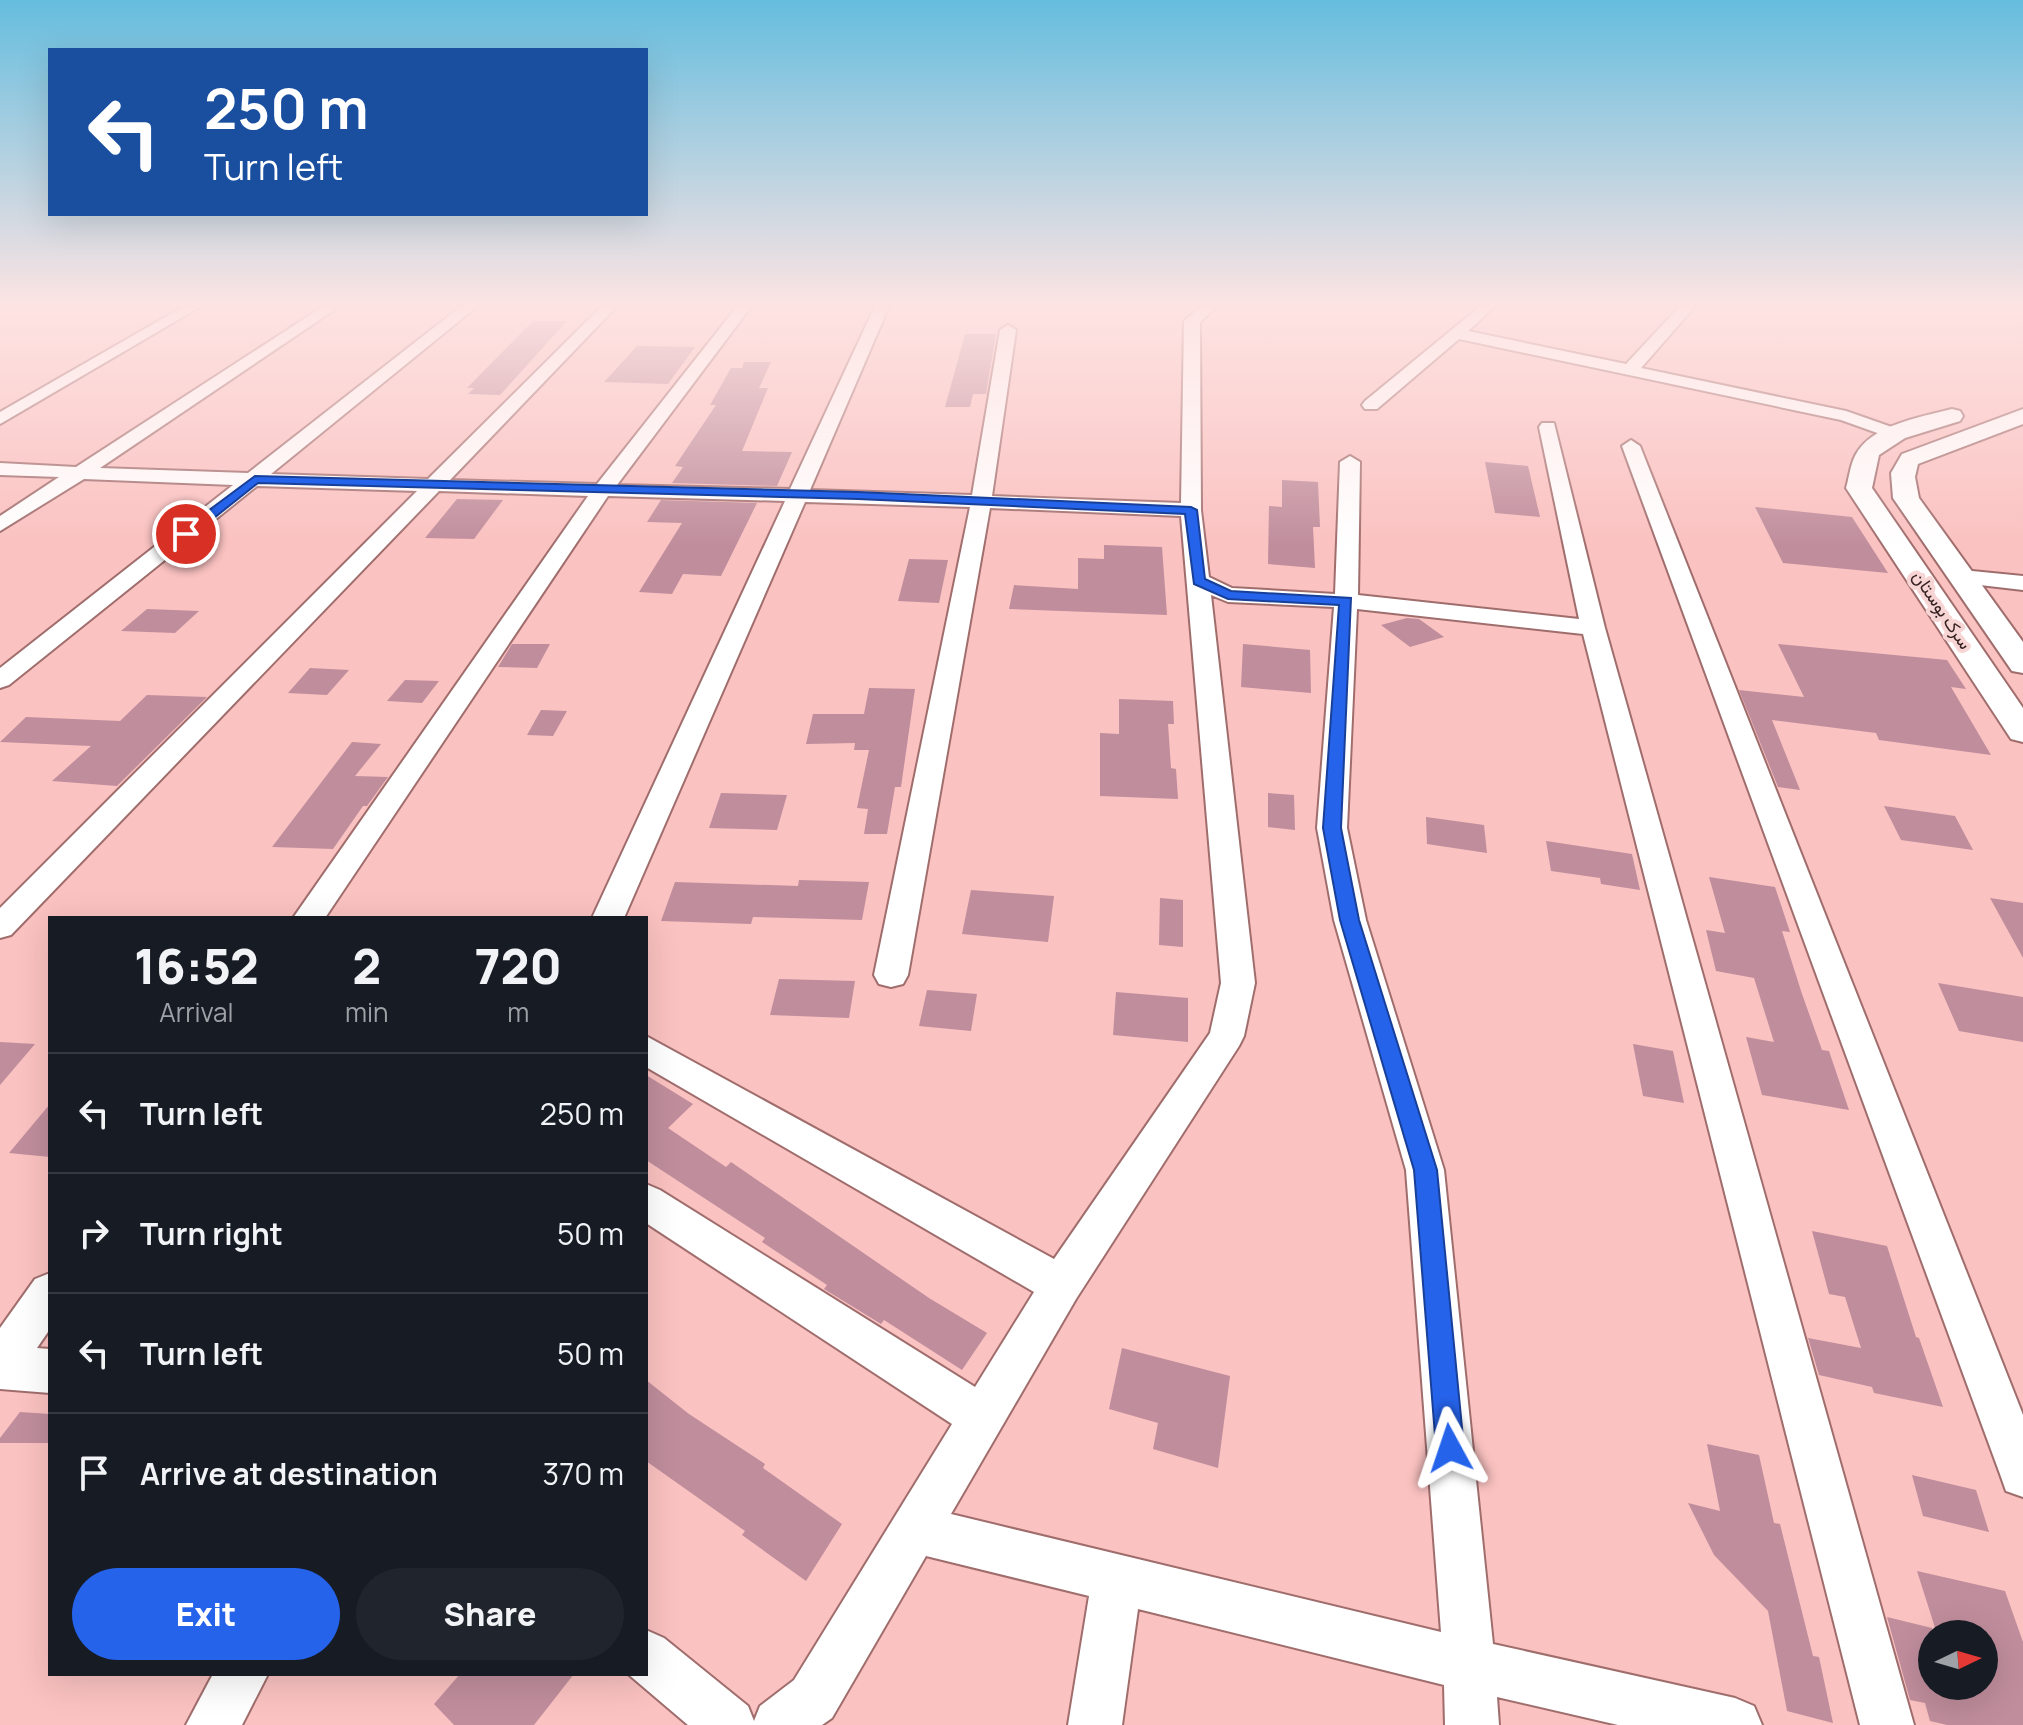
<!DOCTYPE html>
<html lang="en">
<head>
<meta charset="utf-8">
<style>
	:root { --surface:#171b24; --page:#20242c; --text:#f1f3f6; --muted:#9ea1a6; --line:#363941; --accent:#2563eb }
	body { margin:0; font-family:Manrope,Vazirmatn,sans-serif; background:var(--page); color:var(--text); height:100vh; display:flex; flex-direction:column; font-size:30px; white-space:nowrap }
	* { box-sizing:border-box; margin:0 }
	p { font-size:26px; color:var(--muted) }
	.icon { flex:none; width:44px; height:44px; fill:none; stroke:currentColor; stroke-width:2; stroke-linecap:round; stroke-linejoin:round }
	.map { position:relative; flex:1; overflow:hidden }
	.panel { position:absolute; left:48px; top:916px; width:600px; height:760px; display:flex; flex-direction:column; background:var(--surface); border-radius:0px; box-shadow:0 8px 32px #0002 }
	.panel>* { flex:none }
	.hud { position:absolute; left:48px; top:48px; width:600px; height:168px; border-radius:0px; box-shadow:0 8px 32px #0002; background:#1a4fa0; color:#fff; overflow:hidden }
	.needle { width:52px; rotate:85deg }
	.buttons { position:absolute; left:1918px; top:1620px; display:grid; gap:16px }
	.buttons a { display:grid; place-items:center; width:80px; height:80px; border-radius:50%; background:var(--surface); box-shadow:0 8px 32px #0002; font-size:40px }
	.pin { position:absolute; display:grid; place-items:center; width:68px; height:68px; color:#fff; margin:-34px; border:4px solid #fff; border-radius:50%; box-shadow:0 2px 8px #0007 }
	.me { position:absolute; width:88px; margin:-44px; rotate:355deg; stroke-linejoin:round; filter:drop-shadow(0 0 6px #0008) }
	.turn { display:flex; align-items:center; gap:28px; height:168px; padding:0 24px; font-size:36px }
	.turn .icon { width:104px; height:104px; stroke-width:2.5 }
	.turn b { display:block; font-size:56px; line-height:68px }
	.eta { display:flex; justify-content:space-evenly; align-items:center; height:136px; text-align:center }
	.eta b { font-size:48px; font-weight:800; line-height:56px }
	.action { display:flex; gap:16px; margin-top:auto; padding:16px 24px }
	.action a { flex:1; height:92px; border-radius:48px; background:var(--accent); color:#fff; font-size:32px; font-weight:800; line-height:92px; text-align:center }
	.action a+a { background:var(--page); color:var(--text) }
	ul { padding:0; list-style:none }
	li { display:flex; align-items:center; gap:24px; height:120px; padding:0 24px; border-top:2px solid var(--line) }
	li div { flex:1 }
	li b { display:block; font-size:30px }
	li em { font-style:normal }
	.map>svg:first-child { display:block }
</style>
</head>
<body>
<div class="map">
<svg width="2023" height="1725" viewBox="0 0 2023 1725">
	<rect width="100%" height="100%" fill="#fac2c1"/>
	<g fill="#c08d9c">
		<path d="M533,321H567L500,395L468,394L474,388H467Z"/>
		<path d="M965,334H996L986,394H973L970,407H945Z"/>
		<path d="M637,346L695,347L668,384L604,382Z"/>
		<path d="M744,362H771L759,388H768L742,451L792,452L777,486L672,483L683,467L675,466L716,405H710L731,368H742Z"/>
		<path d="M1485,462L1528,466L1540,517L1495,513Z"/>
		<path d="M1282,480L1318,482L1320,527H1313L1315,568L1268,564L1269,506L1282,507Z"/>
		<path d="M457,499L503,500L474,539L425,538Z"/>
		<path d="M661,500L757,503L721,576L683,574L672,594L639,592L682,523L647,522Z"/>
		<path d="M1755,507L1852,517L1888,573L1783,563Z"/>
		<path d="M1104,545L1162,547L1167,615L1009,609L1014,585L1078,589V558L1104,559Z"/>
		<path d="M909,559L948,560L939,603L898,601Z"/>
		<path d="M147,609L199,611L175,633L121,631Z"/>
		<path d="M1407,618L1419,619L1444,637L1410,647L1381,625Z"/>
		<path d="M512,644H550L537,668L498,667Z"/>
		<path d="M1243,644L1310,650L1311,693L1241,687Z"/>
		<path d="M1778,644L1947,660L1966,689L1951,687L1991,755L1879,740L1876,733L1772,720L1800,790L1778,787L1739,690L1804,697Z"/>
		<path d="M310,668L349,670L327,695L288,693Z"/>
		<path d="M405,680L439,681L422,703L387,701Z"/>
		<path d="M869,688L915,689L901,787H895L887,834H864L868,809L857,808L869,750H854L855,743L806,744L813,714H864Z"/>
		<path d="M147,695L207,697L117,786L52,781L91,746L0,742L26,717L120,721Z"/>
		<path d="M1119,699L1173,701L1174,724H1168L1171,768L1176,769L1178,799L1100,796V733L1119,734Z"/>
		<path d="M541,710L567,711L553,736L527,735Z"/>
		<path d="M352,742L381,744L355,776L388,777L367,806H363L333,849L272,847Z"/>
		<path d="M721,793L787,795L777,830L709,828Z"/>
		<path d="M1268,793L1294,795L1295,830L1268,827Z"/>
		<path d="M1884,806L1955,816L1973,850L1901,840Z"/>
		<path d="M1426,817L1484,825L1487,853L1427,844Z"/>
		<path d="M1546,841L1632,854L1640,890L1601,884L1600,878L1551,871Z"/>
		<path d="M1709,877L1775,887L1790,932L1782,931L1802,994L1822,1050L1829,1051L1849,1110L1762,1095L1746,1037L1774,1042L1754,978L1716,971L1706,930L1725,933Z"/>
		<path d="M799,880L869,882L862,920L753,917L751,924L661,921L675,882L798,886Z"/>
		<path d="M971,890L1054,896L1048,942L962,934Z"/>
		<path d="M1160,898L1183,900V947L1159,945Z"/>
		<path d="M1990,898L2023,903V958Z"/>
		<path d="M779,979L855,981L849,1018L770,1015Z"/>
		<path d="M1938,983L2023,997V1042L1959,1031Z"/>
		<path d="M927,990L977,994L971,1031L919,1026Z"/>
		<path d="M1116,992L1188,998V1042L1113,1035Z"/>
		<path d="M0,1042L35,1044L0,1085Z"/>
		<path d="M1633,1044L1673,1051L1684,1103L1643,1096Z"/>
		<path d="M646,1075L693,1104L668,1128L726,1167L731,1162L929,1298L987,1333L962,1370L884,1320L881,1324L824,1289L827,1285L762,1242L765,1238L646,1160Z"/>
		<path d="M50,1104V1157L9,1153Z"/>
		<path d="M1812,1231L1887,1246L1916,1337L1919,1338L1943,1407L1874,1393L1872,1387L1819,1375L1808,1338L1861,1348L1845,1297L1829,1294Z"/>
		<path d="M1122,1348L1230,1376L1218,1468L1153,1449L1158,1423L1109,1409Z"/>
		<path d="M646,1380L689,1414L765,1464L763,1468L842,1524L806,1581L742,1535L745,1531L646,1461Z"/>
		<path d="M20,1412L50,1414V1443H0V1438Z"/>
		<path d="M1707,1444L1759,1455L1774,1523L1780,1524L1813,1656L1819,1657L1833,1723L1787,1711L1768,1611L1714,1555L1688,1503L1720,1511Z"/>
		<path d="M1912,1475L1976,1490L1989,1532L1923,1516Z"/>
		<path d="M1917,1571L2005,1591L2023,1642V1725H1947L1930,1721L1925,1703L1910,1700L1887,1617L1932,1628V1686H1984V1634H1937Z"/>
		<path d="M460,1674H574L534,1725H454L434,1704Z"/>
	</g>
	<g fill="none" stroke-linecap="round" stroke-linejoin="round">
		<defs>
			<g id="minor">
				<path d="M188,304H205L0,424V412Z"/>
				<path d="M327,304H343L100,468L248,473L464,304H480L271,474L428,479L604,304H619L450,480L597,484L739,304H753L617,485L790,489L876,304H890L810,490L972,495L1000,330L1008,325L1016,330L992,496L1181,503L1184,321L1204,304H1219L1200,322L1201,510L1209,577L1232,588L1335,594L1340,462L1350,456L1360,462L1358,595L1579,619L1539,427L1542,423H1554L1605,628L1914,1725H1860L1583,634L1357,609L1347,828L1366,920L1444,1170L1493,1644L1735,1698L1754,1706L1762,1725H1618L1497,1697L1499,1725H1445L1444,1685L1138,1609L1122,1725H1068L1089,1596L926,1556L832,1718L822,1725H688L628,1674H646V1630L664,1638L748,1706L754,1721L760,1706L794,1680L952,1424L646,1223V1184L660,1190L975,1387L1034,1292L646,1067V1036L1054,1259L1210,1033L1221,983L1181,516L990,508L908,975L903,984L891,987L879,984L874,975L970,507L805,502L624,918H592L785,501L608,496L325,918H293L588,496L439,491L11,935L0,938V908L417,491L257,486L9,685L0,688V668L233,485L84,479L0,531V516L59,477L0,475V463L76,467ZM1211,595L1228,602L1334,607L1317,828L1334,920L1406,1170L1441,1632L951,1514L1076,1299L1239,1046L1244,1036L1255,983Z"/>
				<path d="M1483,304H1498L1468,331L1626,364L1682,304H1697L1641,368L1846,411L1903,431L1906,435L1897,440L1841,420L1459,339L1377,409H1365L1362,405L1365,401Z"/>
				<path d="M1631,440L1640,446L2023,1415V1497L2006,1491L2000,1474L1622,446Z"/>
				<path d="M1962,570L2023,576V590L1954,582L1951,577Z"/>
				<path d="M50,1273V1329L37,1348L50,1349V1393L0,1389V1328L35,1279Z"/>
				<path d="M213,1674H268L242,1725H186Z"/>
			</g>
			<g id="tertiary">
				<path d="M1952,409L1960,411L1963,416L1960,421L1905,438L1879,455L1872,488L2023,708V742L2011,739L1846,488C1849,478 1850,466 1855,456C1870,425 1921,417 1952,409Z"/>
				<path d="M2023,409V424L1918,464L1915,477L1919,498L2023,642V673L2012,671L1893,498L1891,473L1902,454Z"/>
			</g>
		</defs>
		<use href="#minor" stroke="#a06d6d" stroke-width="4"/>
		<use href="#tertiary" stroke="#a06d6d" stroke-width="4"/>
		<use href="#minor" fill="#fff" fill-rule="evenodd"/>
		<use href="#tertiary" fill="#fff" fill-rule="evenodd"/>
	</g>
	<linearGradient id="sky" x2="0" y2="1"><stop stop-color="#65bdde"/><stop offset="0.56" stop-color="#fde4e3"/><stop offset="1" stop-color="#fde4e3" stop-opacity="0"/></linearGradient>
	<rect width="2023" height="545" fill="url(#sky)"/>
	<path fill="#2563eb" stroke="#184099" stroke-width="2" d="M255,476L858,492L1191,507L1197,510L1205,579L1231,591L1351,598L1341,828L1359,920L1437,1170L1464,1448L1460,1458L1450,1462L1440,1458L1436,1448L1414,1170L1340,920L1323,828L1339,605L1228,599L1194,584L1185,514L858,499L258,483L190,537H181V531Z"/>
	<g text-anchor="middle" stroke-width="8" stroke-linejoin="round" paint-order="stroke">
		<g font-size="18" fill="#331f1f" stroke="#f8d5d5">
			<text transform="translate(1942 610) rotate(56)" y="6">سرک بوستان</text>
		</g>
	</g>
</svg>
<div class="buttons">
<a><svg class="needle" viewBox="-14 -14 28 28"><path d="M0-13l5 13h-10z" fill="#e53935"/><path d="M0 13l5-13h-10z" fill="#9ea1a6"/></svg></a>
</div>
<div class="pin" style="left:186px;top:534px;background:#d93025"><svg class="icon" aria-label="arrive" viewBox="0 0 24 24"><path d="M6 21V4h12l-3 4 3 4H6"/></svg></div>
<svg class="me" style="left:1450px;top:1448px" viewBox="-20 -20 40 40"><path d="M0-17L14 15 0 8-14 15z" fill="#2563eb" stroke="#fff" stroke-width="4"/></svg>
<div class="hud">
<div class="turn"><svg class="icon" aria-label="left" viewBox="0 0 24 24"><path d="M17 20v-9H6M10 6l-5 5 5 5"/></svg><div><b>250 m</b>Turn left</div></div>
</div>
<section class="panel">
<div class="eta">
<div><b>16:52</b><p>Arrival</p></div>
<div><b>2</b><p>min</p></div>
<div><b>720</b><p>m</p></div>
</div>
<ul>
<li><svg class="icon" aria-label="left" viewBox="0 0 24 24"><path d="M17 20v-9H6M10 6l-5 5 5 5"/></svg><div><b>Turn left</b></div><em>250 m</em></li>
<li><svg class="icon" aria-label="right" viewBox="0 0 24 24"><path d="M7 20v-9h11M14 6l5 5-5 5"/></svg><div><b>Turn right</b></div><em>50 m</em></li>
<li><svg class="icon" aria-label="left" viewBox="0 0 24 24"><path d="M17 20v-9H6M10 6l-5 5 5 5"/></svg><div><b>Turn left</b></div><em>50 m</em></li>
<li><svg class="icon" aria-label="arrive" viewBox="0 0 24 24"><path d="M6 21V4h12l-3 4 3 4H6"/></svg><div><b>Arrive at destination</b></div><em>370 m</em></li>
</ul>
<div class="action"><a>Exit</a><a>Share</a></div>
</section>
</div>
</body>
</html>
